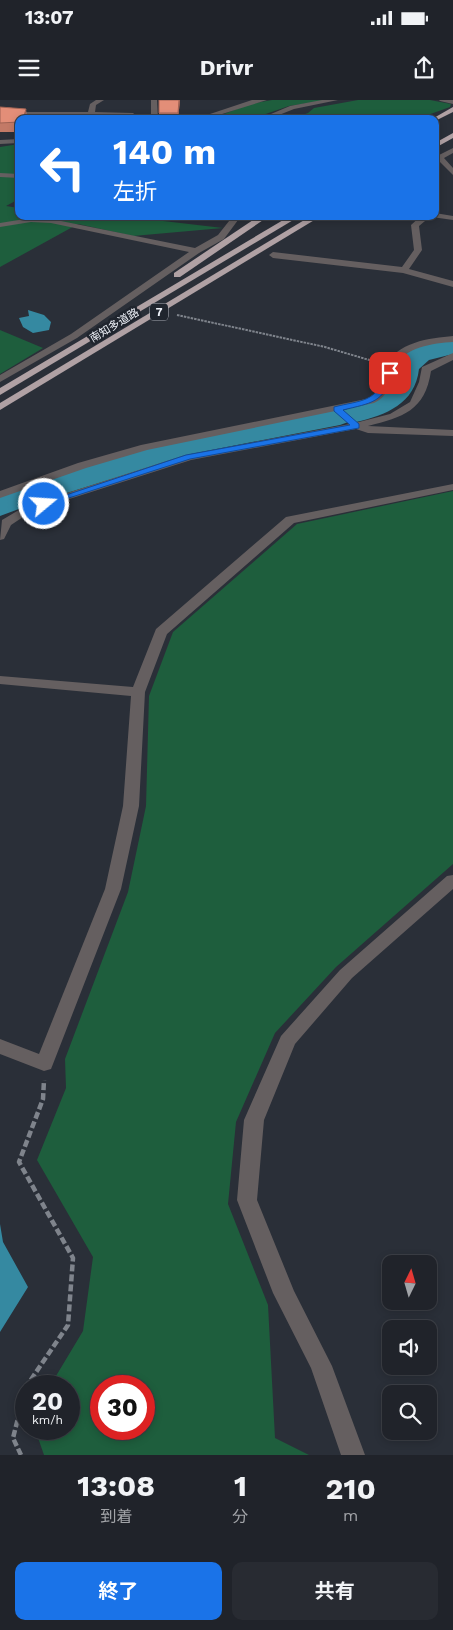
<!DOCTYPE html>
<html lang="ja">
<head>
<meta charset="utf-8">
<style>
	:root { --surface:#20232a; --page:#282b32; --text:#f1f3f6; --muted:#a2a4a8; --line:#3d4047; --accent:#1a73e8 }
	body { margin:0; font-family:"Work Sans","Noto Sans JP",sans-serif; background:var(--page); color:var(--text); height:100vh; display:flex; flex-direction:column; font-size:19px; white-space:nowrap }
	* { box-sizing:border-box; margin:0 }
	p { font-size:16px; color:var(--muted) }
	.icon { flex:none; width:28px; height:28px; fill:none; stroke:currentColor; stroke-width:2; stroke-linecap:round; stroke-linejoin:round }
	.map { position:relative; height:1355px; overflow:hidden }
	.side { display:flex; flex-direction:column; background:var(--surface); flex:1 }
	.side>* { flex:none }
	.top-card { position:absolute; left:15px; top:15px; width:424px; height:105px; border-radius:10px; box-shadow:0 2px 8px #0003,0 0 0 1px var(--line); background:#1a73e8; color:#fff; overflow:hidden }
	.needle { width:32px; rotate:5deg }
	.buttons { position:absolute; left:382px; top:1155px; display:grid; gap:10px }
	.buttons a { display:grid; place-items:center; width:55px; height:55px; border-radius:10px; background:var(--surface); box-shadow:0 2px 8px #0003,0 0 0 1px var(--line); font-size:25px }
	.speed { position:absolute; left:15px; top:1275px; display:flex; gap:10px; font-size:25px; font-weight:700; text-align:center }
	.speed>* { display:grid; place-content:center; width:65px; height:65px; border-radius:50%; background:var(--surface); box-shadow:0 2px 8px #0003,0 0 0 1px var(--line); line-height:1 }
	.speed small { font-size:12px; font-weight:400 }
	.speed .limit { border:8px solid #d22; background:#fff; color:#111 }
	.pin { position:absolute; display:grid; place-items:center; width:42px; height:42px; color:#fff; margin:-21px; border-radius:10px; box-shadow:0 2px 8px #0006 }
	.me { position:absolute; width:55px; margin:-28px; rotate:72deg; stroke-linejoin:round; filter:drop-shadow(0 0 4px #0008) }
	.turn { display:flex; align-items:center; gap:18px; height:105px; padding:0 15px; font-size:22px }
	.turn .icon { width:65px; height:65px; stroke-width:2.5 }
	.turn b { display:block; font-size:35px; line-height:42px }
	.eta { display:flex; justify-content:space-evenly; align-items:center; height:85px; text-align:center }
	.eta b { font-size:30px; font-weight:700; line-height:35px }
	.cta { display:flex; gap:10px; margin-top:auto; padding:10px 15px }
	.cta a { flex:1; height:58px; border-radius:10px; background:var(--accent); color:#fff; font-size:20px; font-weight:700; line-height:58px; text-align:center }
	.cta a+a { background:var(--page); color:var(--text) }
	.status { display:flex; justify-content:space-between; align-items:center; height:35px; padding:0 25px; background:var(--surface); direction:ltr }
	.status svg { height:14px; fill:currentColor }
	header { display:flex; justify-content:space-between; align-items:center; height:65px; padding:0 15px; background:var(--surface); font-size:22px; font-weight:700 }
	.map>svg:first-child { display:block }
</style>
</head>
<body>
<div class="status"><b>13:07</b><svg viewBox="0 0 49 12"><path d="M0 12V9h3v3zM5 12V6h3v6zM10 12V3h3v9zM15 12V0h3v12zM26 1h20v11H26zM47 4h2v5h-2z"/></svg></div>
<header><svg class="icon" aria-label="menu" viewBox="0 0 24 24"><path d="M4 6h16M4 12h16M4 18h16"/></svg>Drivr<svg class="icon" aria-label="share" viewBox="0 0 24 24"><path d="M12 15V3M7 8l5-5 5 5M5 13v7h14v-7"/></svg></header>
<div class="map">
<svg width="453" height="1355" viewBox="0 0 453 1355">
	<rect width="100%" height="100%" fill="#2a2f38"/>
	<g fill="#1e5e3d" fill-rule="evenodd">
		<path d="M272,0H328L289,6L251,19H211L250,4Z"/>
		<path d="M358,0H430L451,4L450,7L425,16L402,19L352,16L290,19L308,13L314,8Z"/>
		<path d="M19,44V99L6,106L19,108V116H121L223,128L133,136L78,124L0,167V47Z"/>
		<path d="M0,230L43,248L0,274Z"/>
		<path d="M453,391V764L336,867L275,933L236,1022L228,1104L268,1205L275,1338L309,1355H44L35,1329H69V1286H50L83,1231L93,1157L37,1060L66,988L65,959L128,792L146,706L149,596L173,532L297,424ZM144,1286V1329H101V1286Z"/>
	</g>
	<g fill="#3589a1">
		<path d="M28,210L44,215L51,222L49,230L33,233L23,227L19,218L29,216Z"/>
		<path d="M0,1124L3,1142L28,1187L0,1232Z"/>
	</g>
	<g fill="none" stroke-linecap="round" stroke-linejoin="round">
		<path fill="#3589a1" fill-rule="evenodd" d="M453,238V254L429,260L419,269C415,304 386,315 356,322L351,321L340,325L191,354L35,403L0,416V395L13,389L186,337L340,309L345,310L378,296L391,282L393,267L411,248Z"/>
		<path stroke="#7f848c" stroke-width="2" stroke-dasharray="2.5 1" stroke-linecap="butt" d="M177,215L325,247L376,262"/>
		<path stroke="#7f848c" stroke-width="4.5" stroke-dasharray="7 3" stroke-linecap="butt" d="M21,1355L13,1338L26,1287L68,1225L73,1158L19,1062L43,999L44,980"/>
		<g fill="#655f60" fill-rule="evenodd">
			<path d="M96,0H104L96,5L95,12L133,13L140,19L95,16V19H88V16H0V12H88L90,4Z"/>
			<path d="M151,0H157L158,19H151Z"/>
			<path d="M252,0H267L206,19H195Z"/>
			<path d="M322,0H338L294,9L269,19H259L290,6Z"/>
			<path d="M439,0H453V4L440,1Z"/>
			<path d="M19,39V43L0,44V40Z"/>
			<path d="M453,48V53L444,58L453,68V75L435,57Z"/>
			<path d="M0,73L19,74V78L0,77Z"/>
			<path d="M435,113L453,116V120L432,117L435,116Z"/>
			<path d="M233,116H241L224,139L199,153L77,238L0,282V275L71,234L189,152L51,123L31,122L0,127V123L31,118L51,119L195,148L218,135Z"/>
			<path d="M421,116H431L419,126L422,150L409,169L453,181V187L403,173L273,158L269,155L273,152L402,167L414,150L411,125Z"/>
			<path d="M453,236V242C434,243 403,247 395,268C389,282 390,296 374,303L147,350L86,368L0,398V391L78,363L141,345L366,299C382,292 379,280 385,267C396,242 430,238 453,236Z"/>
			<path d="M453,253V260L431,271C425,311 403,317 368,326L453,330V336L368,333L356,329L191,360L32,411L11,425L4,439L0,440L2,420L24,407L185,355L355,323L390,314L410,302L419,282L422,267Z"/>
			<path d="M453,384V390L294,423L167,534L145,592L139,706L121,789L53,964L51,969L44,971L0,954V939L39,954L105,789L123,706L131,596L0,584V576L133,587L156,529L286,417Z"/>
			<path d="M453,775V789L352,878L295,944L264,1020L257,1100L294,1191L332,1266L365,1355H341L311,1268L273,1193L237,1100L244,1020L281,936L340,870L447,776Z"/>
		</g>
		<g fill="#b0a1a4" fill-rule="evenodd">
			<path d="M453,7V12L437,20L432,19Z"/>
			<path d="M325,17H361L364,19H322Z"/>
			<path d="M453,33V38L435,48V43Z"/>
			<path d="M259,116H269L180,177H174V173Z"/>
			<path d="M290,116H300L0,295V288Z"/>
			<path d="M311,116H321L0,310V303Z"/>
		</g>
	</g>
	<g fill="#c37a67">
		<path d="M159,0H180L178,19H159Z"/>
		<path d="M0,7L26,9L27,18L19,19V32H0Z"/>
	</g>
	<g fill="#9f6354">
		<path d="M179,0H180L178,19V13Z"/>
		<path d="M26,9V19H23Z"/>
	</g>
	<g fill="#e38e78" stroke="#9f6354">
		<path d="M159,0H179L178,13H159Z"/>
		<path d="M0,7L26,9L23,19H19V22L0,23Z"/>
	</g>
	<path fill="#1a73e8" stroke="#114b97" d="M390,271L393,273C384,303 371,303 343,310L359,324V328L190,359L47,405L39,404L186,355L350,325L334,311V307C361,300 377,303 386,273Z"/>
	<g text-anchor="middle" stroke-width="5" stroke-linejoin="round" paint-order="stroke">
		<rect fill="#20252e" stroke="#b1b4bc" stroke-width="1" x="150" y="203.5" width="18" height="17" rx="4"/>
		<g font-size="11" font-weight="bold" fill="#eff2f9">
			<text x="159" y="216">7</text>
		</g>
		<g font-size="11" fill="#eff2f9" stroke="#20252e">
			<text transform="translate(114 225) rotate(-31)" y="4">南知多道路</text>
		</g>
	</g>
</svg>
<div class="buttons">
<a><svg class="needle" viewBox="-14 -14 28 28"><path d="M0-13l5 13h-10z" fill="#e53935"/><path d="M0 13l5-13h-10z" fill="#a2a4a8"/></svg></a>
<a><svg class="icon" aria-label="sound" viewBox="0 0 24 24"><path d="M4 9h4l5-4v14l-5-4H4zM17 9q2 3 0 6"/></svg></a>
<a><svg class="icon" aria-label="search" viewBox="0 0 24 24"><circle cx="10" cy="10" r="6"/><path d="M15 15l6 6"/></svg></a>
</div>
<div class="speed"><div>20<small>km/h</small></div><div class="limit">30</div></div>
<div class="pin" style="left:390px;top:273px;background:#d93025"><svg class="icon" aria-label="arrive" viewBox="0 0 24 24"><path d="M6 21V4h12l-3 4 3 4H6"/></svg></div>
<svg class="me" style="left:44px;top:404px" viewBox="-20 -20 40 40"><circle r="17" fill="#1a73e8" stroke="#fff" stroke-width="3"/><path d="M0-11L8 9 0 5-8 9z" fill="#fff"/></svg>
<div class="top-card">
<div class="turn"><svg class="icon" aria-label="left" viewBox="0 0 24 24"><path d="M17 20v-9H6M10 6l-5 5 5 5"/></svg><div><b>140 m</b>左折</div></div>
</div>
</div>
<section class="side">
<div class="eta">
<div><b>13:08</b><p>到着</p></div>
<div><b>1</b><p>分</p></div>
<div><b>210</b><p>m</p></div>
</div>
<div class="cta"><a>終了</a><a>共有</a></div>
</section>
</body>
</html>
